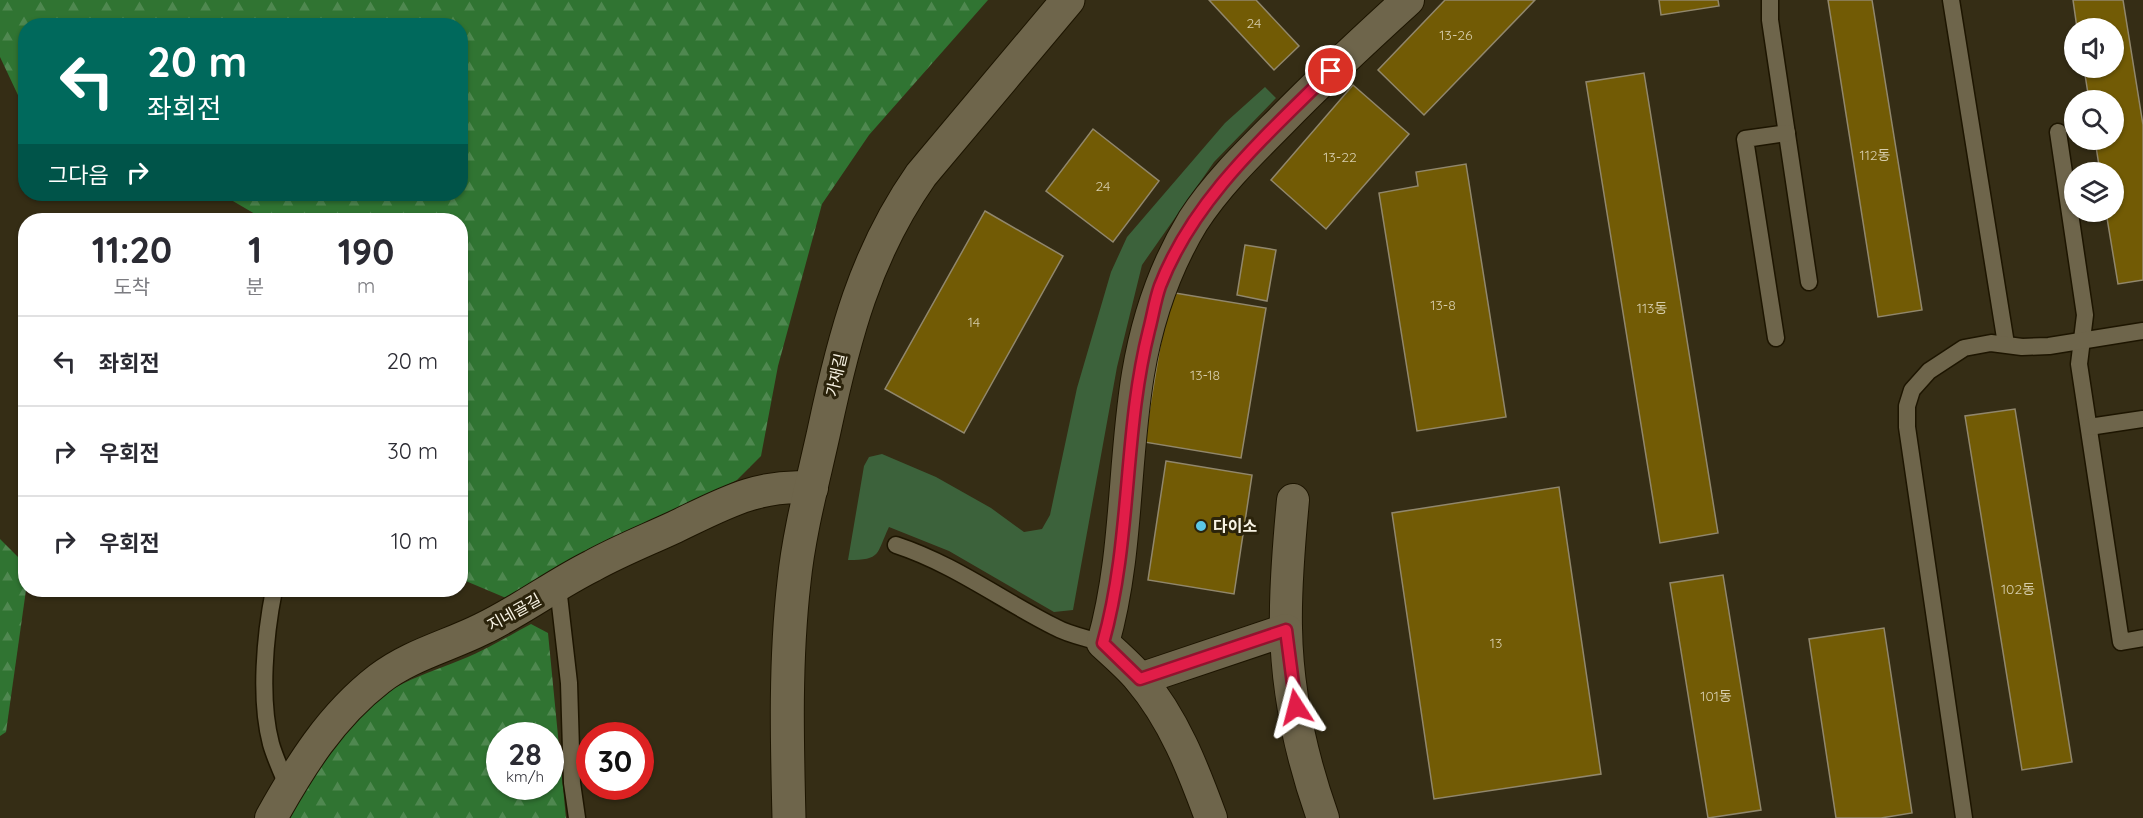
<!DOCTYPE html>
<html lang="ko">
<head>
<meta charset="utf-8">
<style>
	:root { --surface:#fff; --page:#f2f2f3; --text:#2b2b33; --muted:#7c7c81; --line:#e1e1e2 }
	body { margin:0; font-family:Quicksand,"Noto Sans KR",sans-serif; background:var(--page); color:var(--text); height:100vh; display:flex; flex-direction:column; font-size:22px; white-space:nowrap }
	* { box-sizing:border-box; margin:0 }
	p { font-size:20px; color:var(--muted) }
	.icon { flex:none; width:33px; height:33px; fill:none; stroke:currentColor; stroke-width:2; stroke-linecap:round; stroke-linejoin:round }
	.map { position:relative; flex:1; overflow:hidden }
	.side { position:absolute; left:18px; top:213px; width:450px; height:384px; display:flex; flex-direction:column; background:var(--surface); border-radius:24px; box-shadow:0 2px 4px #0004 }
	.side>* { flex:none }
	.top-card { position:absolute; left:18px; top:18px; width:450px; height:183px; border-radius:24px; box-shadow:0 2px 4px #0004; background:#00695c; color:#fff; overflow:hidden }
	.tools { position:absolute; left:2064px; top:18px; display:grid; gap:12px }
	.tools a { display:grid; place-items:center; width:60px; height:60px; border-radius:50%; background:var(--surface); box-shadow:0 2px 4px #0004; font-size:30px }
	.speed { position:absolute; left:486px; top:722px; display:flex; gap:12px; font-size:30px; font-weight:700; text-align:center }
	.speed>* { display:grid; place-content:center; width:78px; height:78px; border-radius:50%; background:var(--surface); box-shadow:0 2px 4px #0004; line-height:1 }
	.speed small { font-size:15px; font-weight:400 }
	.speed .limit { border:9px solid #d22; background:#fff; color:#111 }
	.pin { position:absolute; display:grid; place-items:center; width:51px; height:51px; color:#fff; margin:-26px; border:3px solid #fff; border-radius:50%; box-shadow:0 2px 6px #0007 }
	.me { position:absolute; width:66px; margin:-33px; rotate:351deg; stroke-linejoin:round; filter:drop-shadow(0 0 4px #0008) }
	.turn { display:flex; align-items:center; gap:21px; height:126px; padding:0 30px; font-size:27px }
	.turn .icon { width:78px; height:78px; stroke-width:2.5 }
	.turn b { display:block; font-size:42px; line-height:51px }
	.then { display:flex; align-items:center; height:57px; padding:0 30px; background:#0003; gap:12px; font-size:22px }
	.eta { display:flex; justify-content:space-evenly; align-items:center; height:102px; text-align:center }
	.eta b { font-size:36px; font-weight:700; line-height:42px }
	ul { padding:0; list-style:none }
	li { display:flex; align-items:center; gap:18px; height:90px; padding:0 30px; border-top:2px solid var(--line) }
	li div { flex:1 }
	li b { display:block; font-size:22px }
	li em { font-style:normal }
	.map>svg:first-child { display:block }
</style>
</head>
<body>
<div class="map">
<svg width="2143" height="818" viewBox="0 0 2143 818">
	<defs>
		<pattern id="forest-firs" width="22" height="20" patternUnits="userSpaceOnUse" patternTransform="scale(1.5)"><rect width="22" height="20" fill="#307432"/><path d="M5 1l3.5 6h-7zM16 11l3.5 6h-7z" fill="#4f8850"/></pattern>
	</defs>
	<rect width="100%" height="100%" fill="#352d15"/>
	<path fill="#3c623b" d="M1265,87L1276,98L1214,162L1142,265L1117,367L1073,610L1054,612L949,551L889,527C876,554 882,560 848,560L864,466L869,457L882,454L936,477L991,508L1024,532L1042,529L1050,515L1077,388L1111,272L1127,237L1225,123Z"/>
	<g fill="url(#forest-firs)" fill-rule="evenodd">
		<path d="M0,0H988L869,135L822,204L778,366L761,456L737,480L578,557L506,598L461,579L460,220H259L255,214L221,194H460V26H26L25,110L0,57Z"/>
		<path d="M0,539L25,564L26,590L6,732L0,736Z"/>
		<path d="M531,624L548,633L566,818H288C315,772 343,725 387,693C407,679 431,672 453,663C481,653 505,638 531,624ZM500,735H550V786H500Z"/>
	</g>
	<g fill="#725b05" stroke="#91876c" stroke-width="1.5">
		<path d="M1209,0H1256L1299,46L1274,70Z"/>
		<path d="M1445,0H1535L1424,115L1378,70Z"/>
		<path d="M1659,0H1718L1719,6L1661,15Z"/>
		<path d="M1828,0H1872L1922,310L1878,317Z"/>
		<path d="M2073,0H2123L2143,125V280L2118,284L2106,212H2114V172H2100L2095,140H2114V100H2089L2084,68H2114V28H2077Z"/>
		<path d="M1644,73L1718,533L1660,543L1586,82Z"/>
		<path d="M1353,85L1409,134L1326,229L1271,180Z"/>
		<path d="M1093,129L1159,181L1113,242L1046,191Z"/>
		<path d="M1466,164L1506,417L1417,431L1379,193L1418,186L1416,172Z"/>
		<path d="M985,211L1063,256L964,433L885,389Z"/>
		<path d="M1245,245L1276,250L1267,301L1237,295Z"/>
		<path d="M1169,292L1266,308L1241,458L1144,442Z"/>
		<path d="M2015,409L2072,762L2022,770L1965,416Z"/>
		<path d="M1166,461L1252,475L1234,594L1148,580Z"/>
		<path d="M1559,487L1601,774L1434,799L1392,513Z"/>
		<path d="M1723,575L1761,810L1708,818L1670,583Z"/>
		<path d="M1884,628L1912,813L1881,818H1836L1809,639Z"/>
	</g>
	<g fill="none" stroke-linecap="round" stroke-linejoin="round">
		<defs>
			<g id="lane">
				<path d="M1770,0V20L1809,282"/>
				<path d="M1951,0L2006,344"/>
				<path d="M2058,132L2085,315L2079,364L2121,642L2143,638"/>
				<path d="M1776,338L1745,139L1787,133"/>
				<path d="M2089,427L2143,419"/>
				<path d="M896,545C954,564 1001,600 1055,627C1069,635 1087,638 1103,643"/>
				<path d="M558,587L569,683L572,783L577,818"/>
				<path d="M274,590C265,635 259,699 271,744C275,758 282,773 288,787"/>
				<path d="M1964,818L1907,427V406L1912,390L1929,371L1964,348L1991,343L2022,347L2049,346L2143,331"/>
			</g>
			<g id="street">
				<path d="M1293,500C1289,542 1285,586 1286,628C1287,692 1302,759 1323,818"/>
				<path d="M1140,679L1286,630"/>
				<path d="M271,818C300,766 331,716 379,679C410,655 448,646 482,629C520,611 554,585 592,566C619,551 647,540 675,527C721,505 758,483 812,488"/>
				<path d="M1211,818C1193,769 1174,719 1139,678C1129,666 1115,654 1103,643C1128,555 1123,464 1138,374C1147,320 1165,267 1193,221C1217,184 1249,153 1280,122C1321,80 1364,40 1408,0"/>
			</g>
			<path id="secondary" d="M789,818C787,740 785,660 794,582C799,532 813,481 824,431C844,337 865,255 921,175L1068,0"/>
		</defs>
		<use href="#lane" stroke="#1d1500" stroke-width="19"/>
		<use href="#street" stroke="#1d1500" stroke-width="34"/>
		<use href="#secondary" stroke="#1d1500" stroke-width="35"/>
		<use href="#lane" stroke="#6e654b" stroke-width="16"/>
		<use href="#street" stroke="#6e654b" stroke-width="32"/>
		<use href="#secondary" stroke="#6e654b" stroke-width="33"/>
	</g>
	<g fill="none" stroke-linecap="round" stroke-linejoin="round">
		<defs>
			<path id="route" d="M1296,707L1286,630L1140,679L1103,643C1132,540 1123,433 1149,330C1153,315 1155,300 1160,286C1194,198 1266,136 1331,71"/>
		</defs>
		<use href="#route" stroke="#92132f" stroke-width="15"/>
		<use href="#route" stroke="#e11d48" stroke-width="10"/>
	</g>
	<circle fill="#5bc8e6" stroke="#2b230b" stroke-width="2" cx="1201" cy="526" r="6"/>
	<g text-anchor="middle" stroke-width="6" stroke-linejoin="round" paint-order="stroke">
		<g font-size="14" fill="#d6cdac">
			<text x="1254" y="28">24</text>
			<text x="1456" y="40">13-26</text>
			<text x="1875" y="160">112동</text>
			<text x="1340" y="162">13-22</text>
			<text x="1103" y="191">24</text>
			<text x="1443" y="310">13-8</text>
			<text x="1652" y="313">113동</text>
			<text x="974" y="327">14</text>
			<text x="1205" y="380">13-18</text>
			<text x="2018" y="594">102동</text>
			<text x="1496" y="648">13</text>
			<text x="1716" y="701">101동</text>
		</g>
		<g font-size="16" fill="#f8f3e4" stroke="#2b230b">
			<text transform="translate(836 375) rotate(-77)" y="6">가재길</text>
			<text transform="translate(514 612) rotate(-29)" y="6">지네골길</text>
		</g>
		<g font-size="16" font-weight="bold" fill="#f8f3e4" stroke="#2b230b" text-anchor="start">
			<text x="1213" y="532">다이소</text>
		</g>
	</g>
</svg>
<div class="tools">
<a><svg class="icon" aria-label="sound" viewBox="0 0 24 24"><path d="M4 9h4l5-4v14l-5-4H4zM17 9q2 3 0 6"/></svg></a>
<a><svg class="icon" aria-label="search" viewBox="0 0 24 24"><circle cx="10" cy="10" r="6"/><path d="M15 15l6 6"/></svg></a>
<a><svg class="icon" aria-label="layers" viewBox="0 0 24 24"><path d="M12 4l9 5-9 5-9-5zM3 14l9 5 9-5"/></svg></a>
</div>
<div class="speed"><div>28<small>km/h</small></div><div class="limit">30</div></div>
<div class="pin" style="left:1331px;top:71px;background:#d93025"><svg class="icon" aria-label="arrive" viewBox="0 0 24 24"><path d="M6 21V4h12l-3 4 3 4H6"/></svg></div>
<svg class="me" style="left:1296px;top:707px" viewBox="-20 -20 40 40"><path d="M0-17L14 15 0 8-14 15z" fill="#e11d48" stroke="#fff" stroke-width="4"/></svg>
<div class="top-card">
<div class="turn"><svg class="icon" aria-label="left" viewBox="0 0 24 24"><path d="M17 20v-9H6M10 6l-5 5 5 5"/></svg><div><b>20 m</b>좌회전</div></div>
<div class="then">그다음<svg class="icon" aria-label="right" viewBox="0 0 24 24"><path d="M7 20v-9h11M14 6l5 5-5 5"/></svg></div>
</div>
<section class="side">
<div class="eta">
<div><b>11:20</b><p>도착</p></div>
<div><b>1</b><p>분</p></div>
<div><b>190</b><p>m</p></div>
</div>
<ul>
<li><svg class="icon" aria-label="left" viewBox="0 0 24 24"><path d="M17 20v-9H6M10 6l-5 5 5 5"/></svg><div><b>좌회전</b></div><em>20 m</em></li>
<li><svg class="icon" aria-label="right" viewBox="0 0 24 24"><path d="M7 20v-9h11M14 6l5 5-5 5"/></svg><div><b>우회전</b></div><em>30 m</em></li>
<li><svg class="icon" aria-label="right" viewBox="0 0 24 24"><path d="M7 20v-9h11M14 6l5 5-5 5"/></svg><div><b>우회전</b></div><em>10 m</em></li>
</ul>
</section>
</div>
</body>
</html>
